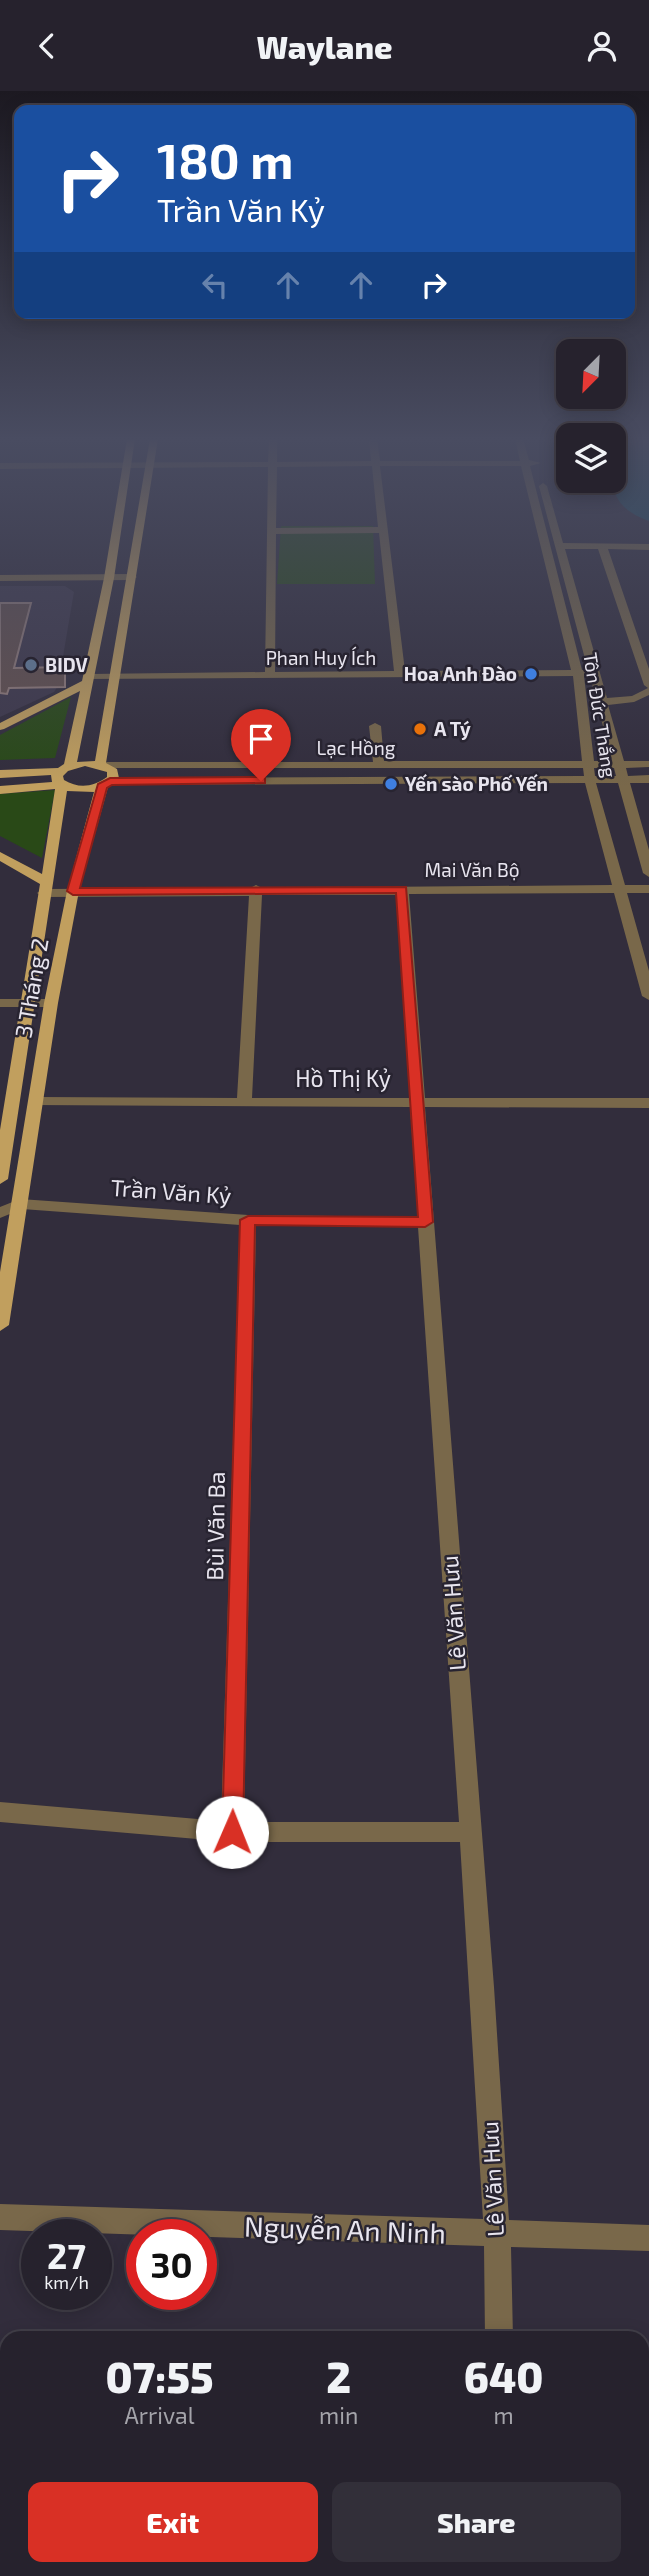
<!DOCTYPE html>
<html lang="en">
<head>
<meta charset="utf-8">
<style>
	:root { --surface:#26222d; --page:#322f39; --text:#f1f3f6; --muted:#a4a4aa; --line:#423f49; --accent:#d93025 }
	body { margin:0; font-family:"Exo 2",sans-serif; background:var(--page); color:var(--text); height:100vh; display:flex; flex-direction:column; font-size:26px; white-space:nowrap }
	* { box-sizing:border-box; margin:0 }
	p { font-size:23px; color:var(--muted) }
	.icon { flex:none; width:38px; height:38px; fill:none; stroke:currentColor; stroke-width:2; stroke-linecap:round; stroke-linejoin:round }
	.map { position:relative; flex:1; overflow:hidden }
	.side { position:absolute; left:0px; top:2240px; width:649px; height:245px; display:flex; flex-direction:column; background:var(--surface); border-radius:21px 21px 0 0; box-shadow:0 4px 18px #0003,0 0 0 2px var(--line) }
	.side>* { flex:none }
	.guide { position:absolute; left:14px; top:14px; width:621px; height:214px; border-radius:14px; box-shadow:0 4px 18px #0003,0 0 0 2px var(--line); background:#1a4fa0; color:#fff; overflow:hidden }
	.needle { width:46px; rotate:204deg }
	.tools { position:absolute; left:556px; top:248px; display:grid; gap:14px }
	.tools a { display:grid; place-items:center; width:70px; height:70px; border-radius:14px; background:var(--surface); box-shadow:0 4px 18px #0003,0 0 0 2px var(--line); font-size:35px }
	.speed { position:absolute; left:21px; top:2128px; display:flex; gap:14px; font-size:35px; font-weight:700; text-align:center }
	.speed>* { display:grid; place-content:center; width:91px; height:91px; border-radius:50%; background:var(--surface); box-shadow:0 4px 18px #0003,0 0 0 2px var(--line); line-height:1 }
	.speed small { font-size:18px; font-weight:400 }
	.speed .limit { border:10px solid #d22; background:#fff; color:#111 }
	.pin { position:absolute; display:grid; place-items:center; width:60px; height:60px; color:#fff; margin:-72px -30px; border-radius:50% 50% 50% 0; rotate:-45deg; box-shadow:0 0 7px #0007 }
	.pin .icon { rotate:45deg }
	.me { position:absolute; width:77px; margin:-38px; rotate:1deg; stroke-linejoin:round; filter:drop-shadow(0 0 5px #0008) }
	.turn { display:flex; align-items:center; gap:24px; height:147px; padding:0 28px; font-size:32px }
	.turn .icon { width:91px; height:91px; stroke-width:2.5 }
	.turn b { display:block; font-size:49px; line-height:60px }
	.lanes { display:flex; align-items:center; height:66px; padding:0 28px; background:#0003; justify-content:center; gap:35px; direction:ltr }
	.lanes .off { opacity:.35 }
	.eta { display:flex; justify-content:space-evenly; align-items:center; height:119px; text-align:center }
	.eta b { font-size:42px; font-weight:800; line-height:49px }
	.cta { display:flex; gap:14px; margin-top:auto; padding:14px 28px }
	.cta a { flex:1; height:80px; border-radius:14px; background:var(--accent); color:#fff; font-size:28px; font-weight:800; line-height:80px; text-align:center }
	.cta a+a { background:var(--page); color:var(--text) }
	header { display:flex; justify-content:space-between; align-items:center; height:91px; padding:0 28px; background:var(--surface); font-size:32px; font-weight:800 }
	.map>svg:first-child { display:block }
</style>
</head>
<body>
<header><svg class="icon" aria-label="back" viewBox="0 0 24 24"><path d="M15 5l-7 7 7 7"/></svg>Waylane<svg class="icon" aria-label="person" viewBox="0 0 24 24"><circle cx="12" cy="8" r="4"/><path d="M4 21q1-7 8-7t8 7"/></svg></header>
<div class="map">
<svg width="649" height="2485" viewBox="0 0 649 2485">
	<rect width="100%" height="100%" fill="#322d3c"/>
	<path fill="#3e384b" d="M0,495H65L74,501L58,595L54,601L0,626Z"/>
	<g fill="#294917">
		<path d="M281,435H373L375,493H277Z"/>
		<path d="M71,606L55,667L0,669V644Z"/>
		<path d="M55,699L42,767L0,745V703Z"/>
	</g>
	<path fill="#195064" d="M614,348H649V430C626,421 618,414 610,390H614Z"/>
	<path fill="#63504e" stroke="#917c7a" stroke-width="2" d="M0,512H31L14,577L65,576V596L9,597L7,603L0,602Z"/>
	<g fill="none" stroke-linecap="round" stroke-linejoin="round">
		<g fill="#79684a" fill-rule="evenodd">
			<path d="M269,348H277V371L371,370L369,348H377L380,370H520L515,348H523L529,369L541,372L530,375L582,579H588L539,395L543,392L547,395L563,452L649,453V459L608,458L649,578V604L634,611L608,614L624,670H649V676L626,677L628,685L649,684V692H630L649,759V786L643,782L618,692H596L625,794H649V802H627L649,880V909L642,905L614,802L409,803L425,1007H649V1017L425,1016L494,1896L509,2129L649,2134V2160L511,2156L513,2247H485L484,2155L0,2139V2113L483,2128L460,1751H232L0,1731V1711L221,1730L240,1134L22,1118L0,1127V1116L20,1108L248,1124L418,1126L410,1016L32,1014L29,1011L32,1008L37,1006L237,1007L249,805L43,806L37,802L43,798L250,797L256,794L262,797L612,794L585,692L106,694V688L110,687L584,685L583,677H102L100,675L106,671H373L369,635L375,632L381,635L384,670H582L573,585L85,588V584L89,583L265,581L268,376L0,378V372L268,371ZM372,375L378,436L276,437L277,376ZM380,375H521L571,579L405,580ZM379,442L394,580L275,581L276,443ZM565,458H598L644,594L648,597L632,605L607,607ZM584,585H590L612,670H594ZM594,677H614L616,685H595ZM262,804H396L410,1007H252ZM256,1134L418,1136L459,1731H244Z"/>
			<path d="M0,484L132,483L137,486L132,489L0,490Z"/>
			<path d="M0,908H51L58,912L51,916H0Z"/>
			<rect x="488" y="2478" width="30" height="7"/>
		</g>
		<path fill="#c19f5e" fill-rule="evenodd" d="M127,348H135L114,487L77,671L95,670L150,348H158L106,672L117,678L119,687L108,696L79,800L58,912L9,1234L0,1240V1181L44,912L67,800L94,701L67,700L8,1088L0,1093V1039L40,793L0,770V761L42,783L55,698L0,703V695L52,691L51,684L0,687V679L58,677L64,673L80,600L4,638L0,639V632L82,590L104,487ZM85,675L107,681V686C93,696 79,698 64,689L63,685L68,680Z"/>
	</g>
	<linearGradient id="sky" x2="0" y2="1"><stop stop-color="#1c1921"/><stop offset="0.5" stop-color="#494c61"/><stop offset="1" stop-color="#494c61" stop-opacity="0"/></linearGradient>
	<rect width="649" height="696" fill="url(#sky)"/>
	<path fill="#d93025" stroke="#8d1f18" stroke-width="2" d="M261,686L265,687V692L112,694L107,697L80,797L406,796L433,1131L425,1136L255,1134L243,1741L240,1748L232,1751L225,1748L222,1741L240,1129L248,1125L418,1126L396,802L73,804L67,800L98,693L110,687Z"/>
	<circle fill="#5c6f8a" stroke="#282431" stroke-width="2.5" cx="31" cy="574" r="7"/>
	<g fill="#3f7fe0" stroke="#282431" stroke-width="2.5">
		<circle cx="531" cy="583" r="7"/>
		<circle cx="391" cy="693" r="7"/>
	</g>
	<circle fill="#e8710a" stroke="#282431" stroke-width="2.5" cx="420" cy="638" r="7"/>
	<g text-anchor="middle" stroke-width="5" stroke-linejoin="round" paint-order="stroke">
		<g font-size="19" fill="#e8e5ef" stroke="#282431">
			<text x="321" y="574">Phan Huy Ích</text>
			<text transform="translate(600 624) rotate(81)" y="7">Tôn Đức Thắng</text>
			<text x="356" y="664">Lạc Hồng</text>
			<text x="472" y="786">Mai Văn Bộ</text>
		</g>
		<g font-size="19" font-weight="bold" fill="#e8e5ef" stroke="#282431" text-anchor="start">
			<text x="45" y="581">BIDV</text>
			<text x="517" y="590" text-anchor="end">Hoa Anh Đào</text>
			<text x="434" y="645">A Tý</text>
			<text x="405" y="700">Yến sào Phố Yến</text>
		</g>
		<g font-size="23" fill="#e8e5ef" stroke="#282431">
			<text transform="translate(32 897) rotate(-80)" y="8">3 Tháng 2</text>
			<text x="343" y="996">Hồ Thị Kỷ</text>
			<text transform="translate(171 1101) rotate(4)" y="8">Trần Văn Kỷ</text>
			<text transform="translate(216 1435) rotate(-89)" y="8">Bùi Văn Ba</text>
			<text transform="translate(454 1522) rotate(-94)" y="8">Lê Văn Hưu</text>
			<text transform="translate(493 2088) rotate(-93)" y="8">Lê Văn Hưu</text>
		</g>
		<g font-size="28" fill="#e8e5ef" stroke="#282431">
			<text transform="translate(345 2139) rotate(2)" y="10">Nguyễn An Ninh</text>
		</g>
	</g>
</svg>
<div class="tools">
<a><svg class="needle" viewBox="-14 -14 28 28"><path d="M0-13l5 13h-10z" fill="#e53935"/><path d="M0 13l5-13h-10z" fill="#a4a4aa"/></svg></a>
<a><svg class="icon" aria-label="layers" viewBox="0 0 24 24"><path d="M12 4l9 5-9 5-9-5zM3 14l9 5 9-5"/></svg></a>
</div>
<div class="speed"><div>27<small>km/h</small></div><div class="limit">30</div></div>
<div class="pin" style="left:261px;top:690px;background:#d93025"><svg class="icon" aria-label="arrive" viewBox="0 0 24 24"><path d="M6 21V4h12l-3 4 3 4H6"/></svg></div>
<svg class="me" style="left:232px;top:1741px" viewBox="-20 -20 40 40"><circle r="19" fill="#fff"/><path d="M0-13L10 11 0 6-10 11z" fill="#d93025"/></svg>
<div class="guide">
<div class="turn"><svg class="icon" aria-label="right" viewBox="0 0 24 24"><path d="M7 20v-9h11M14 6l5 5-5 5"/></svg><div><b>180 m</b>Trần Văn Kỷ</div></div>
<div class="lanes"><svg class="icon off" aria-label="left" viewBox="0 0 24 24"><path d="M17 20v-9H6M10 6l-5 5 5 5"/></svg><svg class="icon off" aria-label="ahead" viewBox="0 0 24 24"><path d="M12 20V5M6 11l6-6 6 6"/></svg><svg class="icon off" aria-label="ahead" viewBox="0 0 24 24"><path d="M12 20V5M6 11l6-6 6 6"/></svg><svg class="icon" aria-label="right" viewBox="0 0 24 24"><path d="M7 20v-9h11M14 6l5 5-5 5"/></svg></div>
</div>
<section class="side">
<div class="eta">
<div><b>07:55</b><p>Arrival</p></div>
<div><b>2</b><p>min</p></div>
<div><b>640</b><p>m</p></div>
</div>
<div class="cta"><a>Exit</a><a>Share</a></div>
</section>
</div>
</body>
</html>
